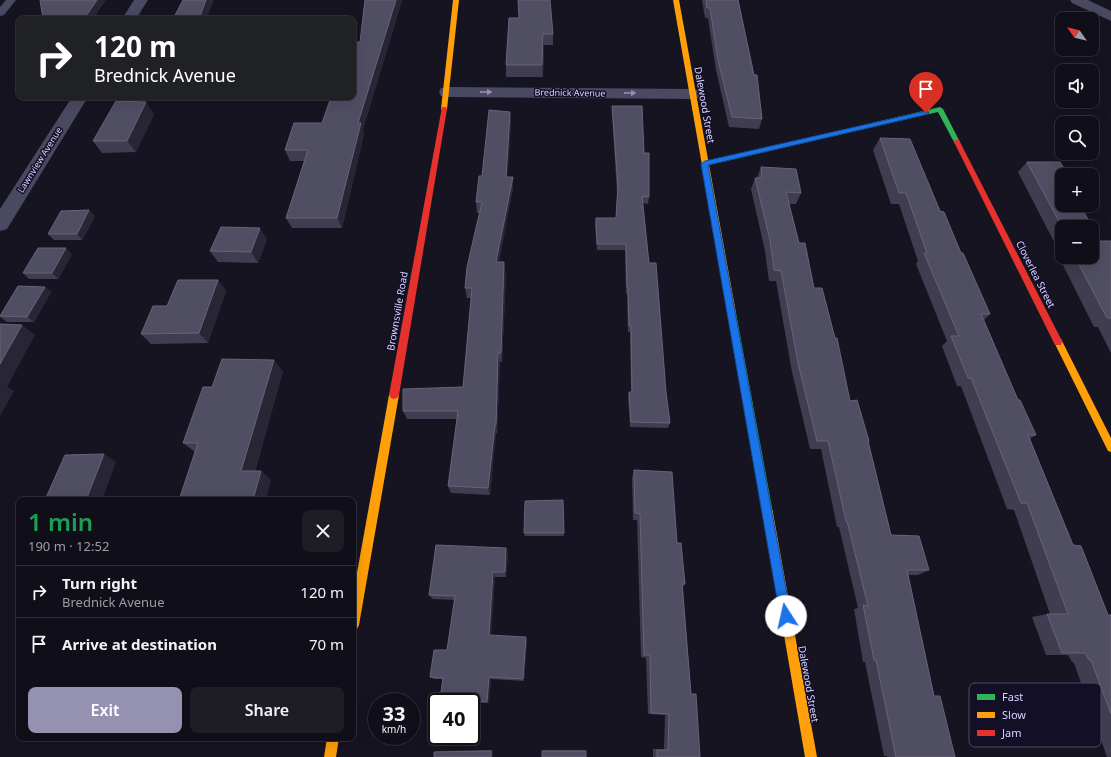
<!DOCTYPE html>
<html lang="en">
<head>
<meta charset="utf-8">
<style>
	:root { --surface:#100f19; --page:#1e1d26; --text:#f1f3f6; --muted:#9c9ca2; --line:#302f38; --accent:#9591b1 }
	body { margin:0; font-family:"Noto Sans",sans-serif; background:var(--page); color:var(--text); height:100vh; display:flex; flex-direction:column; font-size:15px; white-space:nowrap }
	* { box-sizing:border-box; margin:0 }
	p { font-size:13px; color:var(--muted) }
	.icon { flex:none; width:22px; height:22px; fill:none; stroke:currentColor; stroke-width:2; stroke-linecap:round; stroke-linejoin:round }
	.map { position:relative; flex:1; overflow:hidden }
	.panel { position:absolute; left:16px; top:497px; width:340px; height:244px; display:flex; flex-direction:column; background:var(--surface); border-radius:8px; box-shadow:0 4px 16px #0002,0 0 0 1px var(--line) }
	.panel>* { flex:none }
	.hud { position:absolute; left:16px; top:16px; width:340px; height:84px; border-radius:8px; box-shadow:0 4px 16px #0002,0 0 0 1px var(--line); background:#202124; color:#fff; overflow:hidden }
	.needle { width:26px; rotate:304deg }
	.controls { position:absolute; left:1055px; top:12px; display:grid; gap:8px }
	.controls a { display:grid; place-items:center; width:44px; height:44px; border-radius:8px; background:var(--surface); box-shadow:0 4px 16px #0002,0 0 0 1px var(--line); font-size:20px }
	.speed { position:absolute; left:368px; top:693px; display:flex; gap:8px; font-size:20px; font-weight:700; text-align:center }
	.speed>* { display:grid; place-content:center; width:52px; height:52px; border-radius:50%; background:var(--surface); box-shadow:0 4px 16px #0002,0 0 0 1px var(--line); line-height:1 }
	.speed small { font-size:10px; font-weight:400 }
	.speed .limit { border:2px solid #111; border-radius:6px; background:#fff; color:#111 }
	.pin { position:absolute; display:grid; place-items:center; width:34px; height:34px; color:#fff; margin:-41px -17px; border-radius:50% 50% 50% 0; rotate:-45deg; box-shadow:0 0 4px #0007 }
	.pin .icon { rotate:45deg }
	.me { position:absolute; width:44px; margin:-22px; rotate:350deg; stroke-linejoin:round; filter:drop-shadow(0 0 3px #0008) }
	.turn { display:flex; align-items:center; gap:14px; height:84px; padding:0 12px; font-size:18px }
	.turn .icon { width:52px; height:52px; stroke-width:2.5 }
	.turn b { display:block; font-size:28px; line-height:34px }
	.round { display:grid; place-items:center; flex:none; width:42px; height:42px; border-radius:8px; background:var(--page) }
	.headline { display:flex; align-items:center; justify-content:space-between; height:68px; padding:0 12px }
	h1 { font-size:24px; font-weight:600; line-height:30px; color:#1e9e55 }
	.primary-button { display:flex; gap:8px; margin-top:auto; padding:8px 12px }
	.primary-button a { flex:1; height:46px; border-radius:8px; background:var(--accent); color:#fff; font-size:16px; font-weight:600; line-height:46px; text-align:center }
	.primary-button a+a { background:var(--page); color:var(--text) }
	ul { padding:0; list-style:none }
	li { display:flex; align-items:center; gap:12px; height:52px; padding:0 12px; border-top:1px solid var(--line) }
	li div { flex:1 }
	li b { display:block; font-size:15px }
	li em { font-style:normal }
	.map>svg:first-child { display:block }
</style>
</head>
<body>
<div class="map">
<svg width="1111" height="757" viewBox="0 0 1111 757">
	<rect width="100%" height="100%" fill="#161421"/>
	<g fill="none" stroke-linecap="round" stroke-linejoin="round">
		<path fill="#4a4962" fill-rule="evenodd" d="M6,0H16L4,15L0,16V7Z"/>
		<g fill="#4a4962" fill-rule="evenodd">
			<path d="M134,0H148L136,19H122Z"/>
			<path d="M1070,0H1088L1111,11V21L1072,3Z"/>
			<path d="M447,87L692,89L698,90L700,94L698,98L692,99L447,97L441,96L439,92L441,88Z"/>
			<path d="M72,97H88L7,229L0,231V209Z"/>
		</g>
		<g fill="#30b455" fill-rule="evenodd">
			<path d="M940,107L943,109L960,142L959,144H955L938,112L705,166L701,164L705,162Z"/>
			<path d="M732,310L736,313L773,513L772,517L768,518L764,517L763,513L728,313Z"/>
		</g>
		<g fill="#ff9f0a" fill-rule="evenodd">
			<path d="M453,0H459L447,109L444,111L441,109Z"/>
			<path d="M673,0H679L736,313L732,316L728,313Z"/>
			<path d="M1058,338L1061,339L1111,438V452L1108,451L1054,342L1055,339Z"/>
			<path d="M394,391L397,392L399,395L359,625L357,629L353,631V595L389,395L391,392Z"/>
			<path d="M768,508L772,509L773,513L817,757H805L763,513L764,509Z"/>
			<path d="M327,738H339L336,757H324Z"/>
		</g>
		<g fill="#e5322d" fill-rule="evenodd">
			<path d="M442,107H446L447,109L399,395L397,398L394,399L391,398L389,395Z"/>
			<path d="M955,140H959L960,142L1061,339L1062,342L1061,345H1055L954,142Z"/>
		</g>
	</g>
	<g fill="#403d50" fill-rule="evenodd">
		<path d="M365,0H402L363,129L364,134L342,228H292L286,218L304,161H290L285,150L322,123L360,42Z"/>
		<path d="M702,0H738L762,119L759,129L729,127L716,70L708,18H705Z"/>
		<path d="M509,18L553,34V45H544L543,77H506V65Z"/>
		<path d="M612,106L644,153L649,197L648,204L643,203L649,263L670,423L668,428L630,427L628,397L629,392H631L630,332H628L627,294H626L625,250H597L595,225L596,218H616L617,193L612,113Z"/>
		<path d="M510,112L511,124L507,177L513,188L499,262L506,273L502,362H500L497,433H496L490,495L451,493L448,486L457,419H407L403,411L463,387L471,298H467L465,288L480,213H477L476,202L482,176Z"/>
		<path d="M154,114L136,152L102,153L93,141Z"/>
		<path d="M880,138L940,211L961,253L990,314L984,320L1018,400L1036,435L1030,439L1073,545L1108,615H1111V757H1107L1074,663L1072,662L1068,655H1046L1032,617L1047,614H1050L1014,510L1007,509L961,386H957L942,346L947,341L916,264L918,261L899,204H891L873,150Z"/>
		<path d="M1027,162L1062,175L1100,241H1111V353L1098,327H1094L1063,265L1065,263L1018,172ZM1062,227L1092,257H1062Z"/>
		<path d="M761,167L801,193L796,204H789L799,243L850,401L869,441L868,442L891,535L929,570L918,575H908L934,696L955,757H887V756H884L865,662H863L854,609L858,608L839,527H837L821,449H810L792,372L776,281H769L765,251L751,189L755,178H757Z"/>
		<path d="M95,216L82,240H54L48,234Z"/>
		<path d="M267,239L258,263L218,262L210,251Z"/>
		<path d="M72,254L58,279H29L23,273Z"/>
		<path d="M218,280L226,291L208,343L151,344L141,334L167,306Z"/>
		<path d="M45,287L51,292L34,322H7L0,317V316Z"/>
		<path d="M283,371L255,471H261L271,480L195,452L183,443L212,387Z"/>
		<path d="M634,470L677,543L685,584L683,587L691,694L700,757H653V749H664L665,715L648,714L646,658L641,657L637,520H633L632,478Z"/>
		<path d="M563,500L564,536H525L524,533Z"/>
		<path d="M508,553L506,577H495L491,635L527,640L524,681L491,679L489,703L444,700L440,699L443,679H434L430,677L447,650L455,600L433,599L429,595Z"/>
		<path d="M493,750V757H434V752L438,751Z"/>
		<path d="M543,750H585L586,751H542Z"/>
	</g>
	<g fill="#282635">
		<path d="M97,0H106L93,19H84Z"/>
		<path d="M206,0H214L206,19H199Z"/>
		<path d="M396,0H402L363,129L364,134L342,228L337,218L358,123Z"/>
		<path d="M543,34L544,45L543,77L542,65Z"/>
		<path d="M146,102L154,114L136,152L127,141Z"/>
		<path d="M510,112L511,124L507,188L506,177Z"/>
		<path d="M513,177V188L497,273L496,262Z"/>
		<path d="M89,210L95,216L82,240L77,234Z"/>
		<path d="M260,228L267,239L258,263L251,252Z"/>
		<path d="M66,248L72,254L58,279L52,273Z"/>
		<path d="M504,262L506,273L502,362L501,353Z"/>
		<path d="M218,280L226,291L208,343L199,333Z"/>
		<path d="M45,287L51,292L34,322L27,317Z"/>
		<path d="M22,325L35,335L7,387L14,391L0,416V364Z"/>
		<path d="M498,353L500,362L497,433L496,425Z"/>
		<path d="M274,360L283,371L252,480L241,471Z"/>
		<path d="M495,425L496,433L490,495L488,488Z"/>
		<path d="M104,454L116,462L102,500H86Z"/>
		<path d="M261,471L271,480L266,500H253Z"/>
		<path d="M506,548L508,553L506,577L505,572Z"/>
		<path d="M493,572L495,577L491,638L489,635Z"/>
		<path d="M526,637L527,640L524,681L523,679Z"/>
		<path d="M489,677L491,679L489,703L487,702Z"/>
		<path d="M493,750V757H491V751Z"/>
	</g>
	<g fill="#504e63" stroke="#66637b">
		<path d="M40,0H97L84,19H43Z"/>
		<path d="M183,0H206L199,19H173Z"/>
		<path d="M365,0H396L358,123H361L337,218H286L308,150H285L294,123H322L331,97H353V42H360Z"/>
		<path d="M518,0H550L553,34H543L542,65H506L509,18H519Z"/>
		<path d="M706,0H738L741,14L754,75H757L762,119L732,117L718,60L710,8H707Z"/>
		<path d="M116,101L146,102L127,141H93Z"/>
		<path d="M612,106H642L644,153H649V197L642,196L649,263H656L666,392L670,423L631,422L629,392H632L631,326H629L628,287H627L626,244H597L596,218H616L618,186Z"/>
		<path d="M489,110L510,112L506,177H513L496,262H504L501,353H498L496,425H495L488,488L448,486L458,411H403V389L463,387L472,288H465L467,267L482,202H476L479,176H482Z"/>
		<path d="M880,138L910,139L940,211L944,212L961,253H963L990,314H981L1018,400H1020L1036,435H1028L1073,545L1081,546L1108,615H1111V714L1091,660H1089L1085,653H1062L1047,614H1068L1027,503H1021L971,378H968L951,336H959L924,253H927L906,193H899Z"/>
		<path d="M1027,162H1060L1068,175H1062V205H1080L1100,241H1111V319V318H1107L1075,257H1092V227H1062Z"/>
		<path d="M761,167L796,169L801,193L786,192L799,243H805L814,288H822L835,338H837L850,401L857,400L869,441H868L891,535L919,536L929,570H907L934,696H940L955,757H896L876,660H874L863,605L868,606L847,521H846L828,441H817L798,363L781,271L774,270L770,240L755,178H762Z"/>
		<path d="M89,210L77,234H48L61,211Z"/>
		<path d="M221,227L260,228L251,252L210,251Z"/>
		<path d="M38,248H66L52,273H23Z"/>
		<path d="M178,280H218L199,333L141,334L153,306H167Z"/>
		<path d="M18,286L45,287L27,317L0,316Z"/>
		<path d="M0,324L22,325L0,364Z"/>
		<path d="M222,359L274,360L241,471H261L253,500H179L198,443H183L203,387H212Z"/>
		<path d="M104,454L86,500H45L65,455Z"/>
		<path d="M634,470L672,472L677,543H681L685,584H682L691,694H696L700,757H657V750H668L669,714L651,713L650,655H644L640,514L635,513Z"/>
		<path d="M563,500L564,533H524L525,501Z"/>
		<path d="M436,545L506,548L505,572H493L489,635L526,637L523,679L489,677L487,702L440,699L443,678L430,677L434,650H447L455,596L429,595Z"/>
		<path d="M491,751V757H434V752Z"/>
		<rect x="542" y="751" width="44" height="6"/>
	</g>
	<defs><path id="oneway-solid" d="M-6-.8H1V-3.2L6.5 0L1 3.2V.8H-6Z"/></defs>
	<g fill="#928eb0">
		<use href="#oneway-solid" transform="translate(486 92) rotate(1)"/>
		<use href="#oneway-solid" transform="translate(630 93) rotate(1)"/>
	</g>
	<path fill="#1a73e8" stroke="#114b97" d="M926,111L929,113L928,114L708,165L791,616L790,620L786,622L782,620L780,616L701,164L705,161Z"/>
	<g text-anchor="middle" stroke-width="3" stroke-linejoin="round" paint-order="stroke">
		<g font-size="9" fill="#d9d4ff" stroke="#130f26">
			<text transform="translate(570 93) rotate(1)" y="3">Brednick Avenue</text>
			<text transform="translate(40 160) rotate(-58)" y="3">Lawnview Avenue</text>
		</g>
		<g font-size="10" fill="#d9d4ff" stroke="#130f26">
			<text transform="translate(705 105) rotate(80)" y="4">Dalewood Street</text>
			<text transform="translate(1036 274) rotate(63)" y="4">Cloverlea Street</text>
			<text transform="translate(397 311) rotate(-80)" y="4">Brownsville Road</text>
			<text transform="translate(809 684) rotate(80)" y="4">Dalewood Street</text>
		</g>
	</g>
	<rect x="969" y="683" width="132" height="64" rx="6" fill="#130f26" stroke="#4e4a67" stroke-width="1"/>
	<rect x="977" y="694" width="18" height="6" fill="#30b455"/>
	<rect x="977" y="712" width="18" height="6" fill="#ff9f0a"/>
	<rect x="977" y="730" width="18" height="6" fill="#e5322d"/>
	<g font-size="11" fill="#d9d4ff">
		<text x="1002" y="701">Fast</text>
		<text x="1002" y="719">Slow</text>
		<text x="1002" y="737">Jam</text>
	</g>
</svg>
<div class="controls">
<a><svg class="needle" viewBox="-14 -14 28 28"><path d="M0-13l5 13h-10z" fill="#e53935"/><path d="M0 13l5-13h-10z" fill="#9c9ca2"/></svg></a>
<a><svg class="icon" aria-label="sound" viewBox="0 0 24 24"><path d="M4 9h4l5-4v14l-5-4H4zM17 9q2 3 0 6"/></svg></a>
<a><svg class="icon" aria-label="search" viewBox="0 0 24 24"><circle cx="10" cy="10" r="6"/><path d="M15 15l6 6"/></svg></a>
<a>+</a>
<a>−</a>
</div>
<div class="speed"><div>33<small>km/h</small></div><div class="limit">40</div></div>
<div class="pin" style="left:926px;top:113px;background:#d93025"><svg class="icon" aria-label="arrive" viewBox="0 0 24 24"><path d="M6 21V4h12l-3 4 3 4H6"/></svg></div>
<svg class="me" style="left:786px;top:616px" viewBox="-20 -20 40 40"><circle r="19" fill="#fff"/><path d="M0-13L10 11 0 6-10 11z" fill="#1a73e8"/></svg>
<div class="hud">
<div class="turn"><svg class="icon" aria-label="right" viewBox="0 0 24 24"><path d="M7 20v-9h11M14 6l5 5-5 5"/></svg><div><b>120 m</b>Brednick Avenue</div></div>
</div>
<section class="panel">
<div class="headline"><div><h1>1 min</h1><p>190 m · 12:52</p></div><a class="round"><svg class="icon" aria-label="close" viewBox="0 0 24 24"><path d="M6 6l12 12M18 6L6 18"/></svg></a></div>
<ul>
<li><svg class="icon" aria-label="right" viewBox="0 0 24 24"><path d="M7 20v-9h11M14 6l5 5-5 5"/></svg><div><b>Turn right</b><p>Brednick Avenue</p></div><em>120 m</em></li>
<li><svg class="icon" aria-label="arrive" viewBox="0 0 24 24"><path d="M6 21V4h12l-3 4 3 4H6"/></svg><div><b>Arrive at destination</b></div><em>70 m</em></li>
</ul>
<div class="primary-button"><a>Exit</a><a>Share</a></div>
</section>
</div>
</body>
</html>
